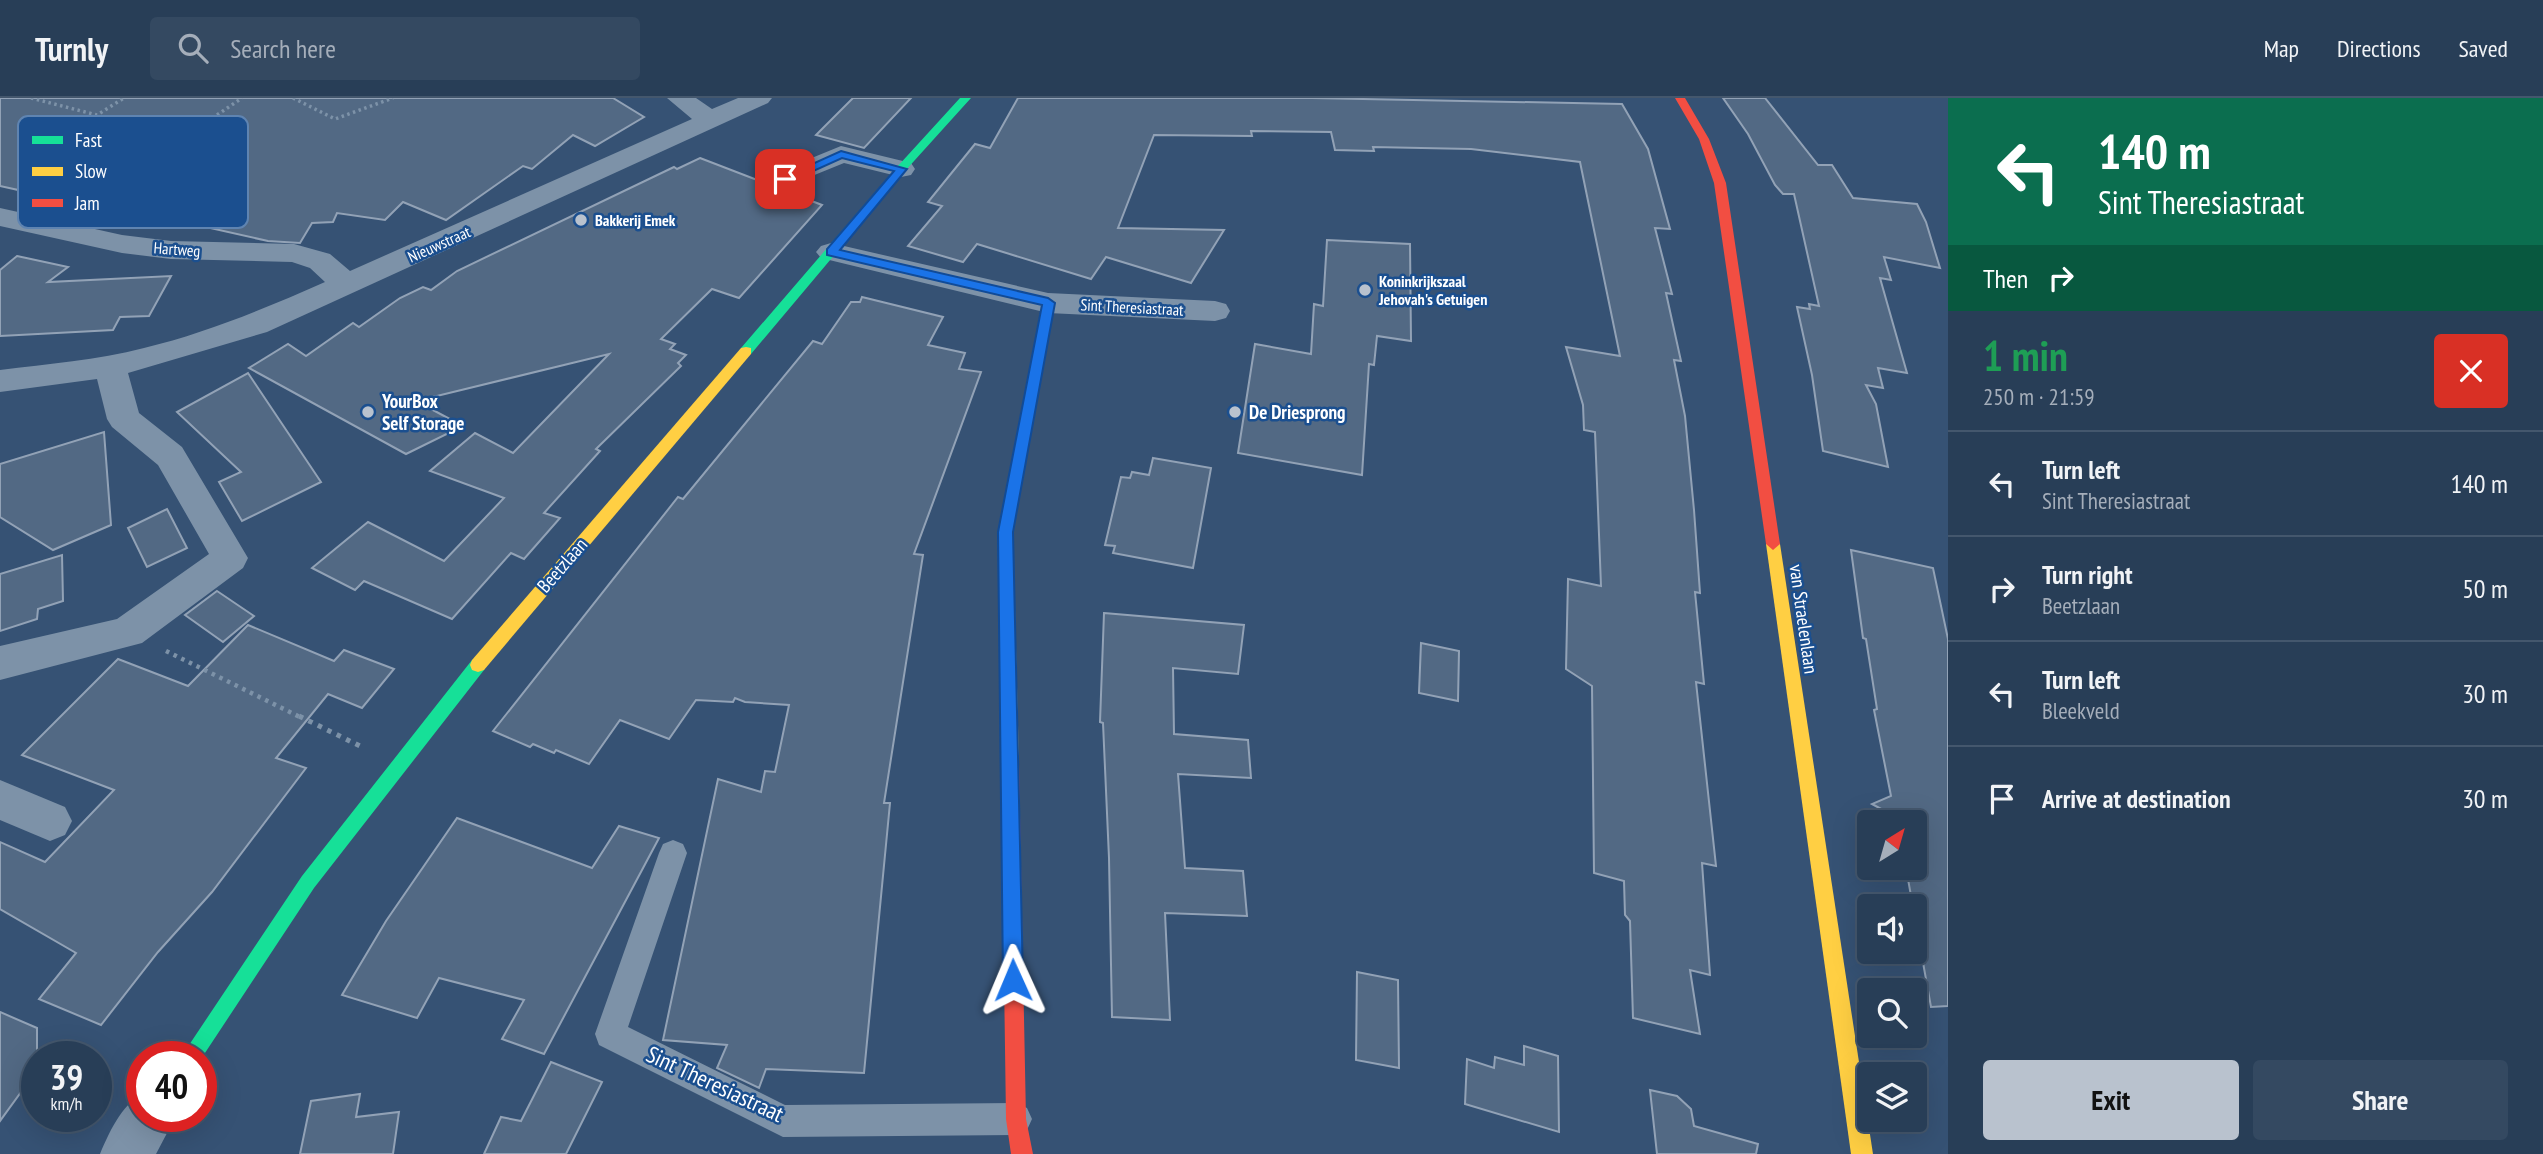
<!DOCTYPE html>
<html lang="en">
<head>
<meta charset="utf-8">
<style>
	:root { --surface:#283e57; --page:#344961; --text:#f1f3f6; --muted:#a5aeba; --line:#44576d; --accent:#b9c2ce }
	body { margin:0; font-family:"PT Sans Narrow",sans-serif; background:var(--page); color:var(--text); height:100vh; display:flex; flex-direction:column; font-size:26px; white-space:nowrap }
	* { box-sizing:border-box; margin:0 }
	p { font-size:23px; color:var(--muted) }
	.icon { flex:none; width:38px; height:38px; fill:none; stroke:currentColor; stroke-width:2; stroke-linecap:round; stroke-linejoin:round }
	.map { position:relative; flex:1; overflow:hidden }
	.panel { display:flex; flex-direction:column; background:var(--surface); width:595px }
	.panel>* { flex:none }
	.hud { background:#0b6e4f; color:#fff; overflow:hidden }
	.needle { width:46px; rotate:37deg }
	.buttons { position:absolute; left:1857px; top:712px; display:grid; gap:14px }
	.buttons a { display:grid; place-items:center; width:70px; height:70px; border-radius:7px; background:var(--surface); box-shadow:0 7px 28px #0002,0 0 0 2px var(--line); font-size:35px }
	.speed { position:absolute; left:21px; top:943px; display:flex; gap:14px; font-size:35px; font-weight:700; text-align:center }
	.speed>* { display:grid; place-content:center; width:91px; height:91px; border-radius:50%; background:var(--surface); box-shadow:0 7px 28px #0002,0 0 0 2px var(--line); line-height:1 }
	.speed small { font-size:18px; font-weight:400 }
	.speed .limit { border:10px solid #d22; background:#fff; color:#111 }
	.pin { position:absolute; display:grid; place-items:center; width:60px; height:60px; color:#fff; margin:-30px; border-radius:14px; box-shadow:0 4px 10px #0006 }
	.me { position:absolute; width:77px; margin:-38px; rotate:359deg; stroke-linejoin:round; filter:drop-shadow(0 0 5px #0008) }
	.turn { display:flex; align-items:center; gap:24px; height:147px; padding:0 35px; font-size:32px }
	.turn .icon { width:91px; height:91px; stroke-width:2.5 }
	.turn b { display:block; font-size:49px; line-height:60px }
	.then { display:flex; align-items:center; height:66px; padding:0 35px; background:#0003; gap:14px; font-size:26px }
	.round { display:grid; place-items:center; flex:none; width:74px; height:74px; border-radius:7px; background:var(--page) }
	.head { display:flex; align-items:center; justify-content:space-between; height:119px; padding:0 35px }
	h1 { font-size:42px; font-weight:700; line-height:52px; color:#1e9e55 }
	.button { display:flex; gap:14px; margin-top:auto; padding:14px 35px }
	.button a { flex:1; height:80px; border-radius:7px; background:var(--accent); color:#111; font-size:28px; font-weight:700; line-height:80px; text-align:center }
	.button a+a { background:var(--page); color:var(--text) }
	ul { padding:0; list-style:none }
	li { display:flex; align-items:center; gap:21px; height:105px; padding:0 35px; border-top:2px solid var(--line) }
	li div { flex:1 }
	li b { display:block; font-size:26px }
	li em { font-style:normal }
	header { display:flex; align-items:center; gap:42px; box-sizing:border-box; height:98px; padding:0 35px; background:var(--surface); border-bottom:2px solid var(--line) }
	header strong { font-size:33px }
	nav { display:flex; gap:38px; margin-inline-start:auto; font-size:24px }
	.search { width:490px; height:63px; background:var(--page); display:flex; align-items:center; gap:18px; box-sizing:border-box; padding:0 24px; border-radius:7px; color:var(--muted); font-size:26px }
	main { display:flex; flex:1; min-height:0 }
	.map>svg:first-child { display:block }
</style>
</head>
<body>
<header>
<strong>Turnly</strong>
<div class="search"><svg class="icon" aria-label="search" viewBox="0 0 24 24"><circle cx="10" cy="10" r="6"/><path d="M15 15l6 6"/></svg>Search here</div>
<nav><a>Map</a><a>Directions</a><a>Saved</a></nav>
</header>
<main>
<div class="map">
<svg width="1948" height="1056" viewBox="0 0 1948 1056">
	<rect width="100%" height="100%" fill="#365274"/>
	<g fill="#526984" stroke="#92a2b6" stroke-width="2">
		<path d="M0,0H613L644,19L595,48L573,37L532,71L523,68L446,122L403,104L385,122L337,115L333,124L312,125L300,145L268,143L139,114H123L44,97L33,105L27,94L0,88Z"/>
		<path d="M853,0H911L864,50L816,37Z"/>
		<path d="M1018,0H1312L1622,6L1648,51L1670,131L1655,130L1672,196L1666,195L1681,263L1674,262L1685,318L1694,412L1700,495L1695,494L1704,586L1696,584L1716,768L1702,765L1710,877L1690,872L1700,936L1633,920L1630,823L1625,817L1624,783L1594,775L1592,588L1566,571L1568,481L1601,488L1595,334L1584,332L1583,307L1566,249L1620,258L1580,64L1471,51L1373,49L1374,53L1335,52L1331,34L1251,33L1252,38L1154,37L1118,130L1224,132L1191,185L1106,159L1091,181L977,146L963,164L908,148L942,108L928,104L975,46L990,50Z"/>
		<path d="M1723,0H1765L1818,67H1832L1853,100L1917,106L1926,124L1940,170L1884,159L1891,182L1880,180L1907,275L1878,270L1883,290L1866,287L1876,306L1888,369L1823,353L1812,277L1797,209L1810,211L1809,206L1819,208L1794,96H1783L1775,87L1748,36Z"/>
		<path d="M700,60L822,107L739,200L712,191L661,241L675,246L670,251L686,257L678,265L681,268L596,351L600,353L544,415L560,420L524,461L511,455L452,521L364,483L355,492L312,470L368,424L444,463L504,400L430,373L475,335L513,355L609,256L416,303L463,328L406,356L249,270L288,246L306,258L353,225L359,229L400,200L423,189L431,192L457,173L674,69L677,71Z"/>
		<path d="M1327,142L1410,146L1411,243L1377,238L1374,267L1369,266L1362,377L1238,355L1255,246L1311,256L1314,206L1323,208Z"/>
		<path d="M17,158L68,169L48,184L171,178L149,218L120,219L113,232L0,238V172Z"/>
		<path d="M862,199L943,219L928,247L965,255L959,271L981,274L914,456L923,457L884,705H890L864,975L766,971L759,990L717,970L727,947L663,942L718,681L761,694L765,673L775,674L789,607L745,604L735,600L733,604L696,602L669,641L620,622L589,666L556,652L554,655L533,646L530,649L493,633L678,399L683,401L813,243L822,246L851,204H860Z"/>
		<path d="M248,275L321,384L242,423L219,384L241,374L177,314Z"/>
		<path d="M104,334L111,427L53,452L0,419V366Z"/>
		<path d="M1153,360L1211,370L1193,470L1113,455L1115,448L1105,447L1121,379L1130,380L1132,374L1149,377Z"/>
		<path d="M167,411L187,450L147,469L128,430Z"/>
		<path d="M1851,452L1933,470L1948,541V908L1931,909L1906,770H1914V724H1897L1896,719L1872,706L1891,698L1874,612L1877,611L1866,541L1863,540Z"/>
		<path d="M62,457L63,503L38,511L37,521L0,533V476Z"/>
		<path d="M217,493L254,518L223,544L185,517Z"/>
		<path d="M1104,515L1244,527L1238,576L1173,570L1174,636L1248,642L1251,680L1178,676L1185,770L1243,773L1247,818L1165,815L1170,922L1112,919L1109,760L1103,625L1100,624Z"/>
		<path d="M248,527L334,563L344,552L394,571L362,610L328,596L276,660L306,670L212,794L158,854L101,927L39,901L76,855L0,811V744L45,764L114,692L22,657L118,561L188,588Z"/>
		<path d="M1421,545L1459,553L1458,603L1419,595Z"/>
		<path d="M457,720L592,770L619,728L659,740L544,956L502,941L524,902L439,880L417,920L342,897L386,823Z"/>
		<path d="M1357,874L1398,882L1399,970L1356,962Z"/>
		<path d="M0,914L37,930V972L0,1023Z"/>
		<path d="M1524,948L1558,958L1559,1034L1465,1006L1467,961L1494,970L1495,959L1524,967Z"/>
		<path d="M551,964L602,984L566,1056H484L501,1019L521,1023Z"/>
		<path d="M1650,992L1677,998L1691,1011L1694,1028L1758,1046L1756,1056H1657Z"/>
		<path d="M360,996L356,1019L399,1014L393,1056H300L311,1003Z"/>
	</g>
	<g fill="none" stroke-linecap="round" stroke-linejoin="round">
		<g stroke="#7d92a8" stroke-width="3.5" stroke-dasharray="2.5 3.5" stroke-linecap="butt">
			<path d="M31,0L97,17L124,0"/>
			<path d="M293,0L335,21L393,0"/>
			<path d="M83,108L242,0"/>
		</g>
		<path stroke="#7d92a8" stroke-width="4.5" stroke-dasharray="3.5 5" stroke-linecap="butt" d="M166,553L302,620"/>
		<path stroke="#7d92a8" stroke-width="5" stroke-dasharray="4.5 6" stroke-linecap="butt" d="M299,618L362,649"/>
		<path fill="#7d92a8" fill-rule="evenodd" d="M673,742L683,746L687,755L628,929L785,1007L1016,1005L1027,1010L1032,1021L1027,1032L1016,1037L783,1039L599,947L595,936L659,755L663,746Z"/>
		<g fill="#7d92a8" fill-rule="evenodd">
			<path d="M667,0H696L712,11L738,0H772L768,5L267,234L128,275L139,315L182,349L248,460L243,470L142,545L0,582V548L117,521L209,456L158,367L112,329L107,321L97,281L0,294V272C48,266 97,262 144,250C207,235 266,210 325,184L310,170L292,164L171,161L122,155L0,128V110L122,137L171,143L294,146L330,156L350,173L692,21Z"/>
			<path d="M841,48L911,65L915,71L911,77L901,79L844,65L785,89L775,87L771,81L775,75Z"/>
			<path d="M831,145L1048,195L1215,203L1226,206L1230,213L1226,220L1215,223L1048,215L821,160L816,154L821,148Z"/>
			<path d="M0,682L65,709L72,723L65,737L50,743L0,722Z"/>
			<path d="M142,997V1018H176L156,1056H100C108,1037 122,1005 142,997Z"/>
		</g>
		<g fill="#16e098" fill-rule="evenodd">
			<path d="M960,0H971L905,73L751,256H741V250L897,69Z"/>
			<path d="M478,560L484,562L486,567L484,572L314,790L201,961V959H181L302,778L472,562Z"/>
		</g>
		<g fill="#ffcf43" fill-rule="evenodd">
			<path d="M1048,201L1054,205L1013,434L1019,666L1016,671L1010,674L1004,671L1001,666L999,434L1042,205Z"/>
			<path d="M746,249L751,250V256L484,572L478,574L472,572L470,567L472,562L741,250Z"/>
			<path d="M1773,440L1780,446L1873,1056H1851L1766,446Z"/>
		</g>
		<g fill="#f24e42" fill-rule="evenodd">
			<path d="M1675,0H1685L1709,41L1726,85L1780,446L1773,452L1766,446L1714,85L1699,41Z"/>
			<path d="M1010,658L1016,661L1019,666L1026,1021L1033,1056H1011L1006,1021L1001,666L1004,661Z"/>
		</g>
	</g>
	<path fill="#1a73e8" stroke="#114b97" stroke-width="2" d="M841,53L907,71L840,152L1048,200L1055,205L1013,434L1023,882L1020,889L1013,892L1006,889L1003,882L998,434L1042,207L827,157V151L894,73L842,60L789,84L779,81Z"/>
	<g fill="#b9c2ce" stroke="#1b4f8f" stroke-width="2.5">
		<circle cx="581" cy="122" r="7"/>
		<circle cx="1365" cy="192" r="7"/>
		<circle cx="368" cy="314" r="7"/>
		<circle cx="1235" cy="314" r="7"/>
	</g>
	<g text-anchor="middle" stroke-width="5" stroke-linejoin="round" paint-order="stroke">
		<g font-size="16" font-weight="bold" fill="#fff" stroke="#1b4f8f" text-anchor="start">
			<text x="595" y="128">Bakkerij Emek</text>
			<text x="1379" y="189">Koninkrijkszaal<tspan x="1379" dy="18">Jehovah's Getuigen</tspan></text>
		</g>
		<g font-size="16" fill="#fff" stroke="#1b4f8f">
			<text transform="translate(439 146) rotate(-24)" y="6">Nieuwstraat</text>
			<text transform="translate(177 151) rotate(4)" y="6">Hartweg</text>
			<text transform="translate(1132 209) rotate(3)" y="6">Sint Theresiastraat</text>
		</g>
		<g font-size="19" font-weight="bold" fill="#fff" stroke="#1b4f8f" text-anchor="start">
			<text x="382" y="310">YourBox<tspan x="382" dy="22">Self Storage</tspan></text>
			<text x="1249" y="321">De Driesprong</text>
		</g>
		<g font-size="19" fill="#fff" stroke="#1b4f8f">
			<text transform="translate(562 467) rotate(-49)" y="7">Beetzlaan</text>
			<text transform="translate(1804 521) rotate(82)" y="7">van Straelenlaan</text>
		</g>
		<g font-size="23" fill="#fff" stroke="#1b4f8f">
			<text transform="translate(715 986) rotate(25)" y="8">Sint Theresiastraat</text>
		</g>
	</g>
	<rect x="18" y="18" width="230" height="112" rx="10" fill="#1b4f8f" stroke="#5f84b1" stroke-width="2"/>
	<rect x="32" y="38" width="31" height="8" fill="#16e098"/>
	<rect x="32" y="69" width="31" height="9" fill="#ffcf43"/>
	<rect x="32" y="101" width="31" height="8" fill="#f24e42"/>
	<g font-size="19" fill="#fff">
		<text x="75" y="49">Fast</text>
		<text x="75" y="80">Slow</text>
		<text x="75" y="112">Jam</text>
	</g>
</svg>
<div class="buttons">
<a><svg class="needle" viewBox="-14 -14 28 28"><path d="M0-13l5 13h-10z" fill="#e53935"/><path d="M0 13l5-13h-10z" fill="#a5aeba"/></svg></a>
<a><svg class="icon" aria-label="sound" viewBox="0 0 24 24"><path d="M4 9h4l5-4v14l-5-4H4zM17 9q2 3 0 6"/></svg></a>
<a><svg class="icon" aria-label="search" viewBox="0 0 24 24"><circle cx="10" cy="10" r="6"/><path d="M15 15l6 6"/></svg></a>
<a><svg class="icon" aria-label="layers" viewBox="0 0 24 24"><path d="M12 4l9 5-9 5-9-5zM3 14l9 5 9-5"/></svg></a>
</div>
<div class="speed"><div>39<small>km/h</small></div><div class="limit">40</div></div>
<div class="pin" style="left:785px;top:81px;background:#d93025"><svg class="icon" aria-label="arrive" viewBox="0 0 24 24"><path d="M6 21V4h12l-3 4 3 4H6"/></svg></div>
<svg class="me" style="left:1013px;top:882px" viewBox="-20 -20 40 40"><path d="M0-17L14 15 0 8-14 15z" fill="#1a73e8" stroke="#fff" stroke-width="4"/></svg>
</div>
<section class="panel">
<div class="hud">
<div class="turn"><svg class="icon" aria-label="left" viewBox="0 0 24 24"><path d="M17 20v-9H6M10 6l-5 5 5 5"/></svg><div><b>140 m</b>Sint Theresiastraat</div></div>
<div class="then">Then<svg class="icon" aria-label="right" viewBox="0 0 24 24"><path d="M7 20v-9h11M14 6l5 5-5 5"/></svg></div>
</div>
<div class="head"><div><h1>1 min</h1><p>250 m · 21:59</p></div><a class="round" style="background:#d93025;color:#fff"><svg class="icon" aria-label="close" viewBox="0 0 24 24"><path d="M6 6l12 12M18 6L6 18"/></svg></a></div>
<ul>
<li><svg class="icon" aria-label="left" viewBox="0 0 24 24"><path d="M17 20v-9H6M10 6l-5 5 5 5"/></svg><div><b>Turn left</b><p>Sint Theresiastraat</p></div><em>140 m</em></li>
<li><svg class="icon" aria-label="right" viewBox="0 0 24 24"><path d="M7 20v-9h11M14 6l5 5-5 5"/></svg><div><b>Turn right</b><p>Beetzlaan</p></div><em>50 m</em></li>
<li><svg class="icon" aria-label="left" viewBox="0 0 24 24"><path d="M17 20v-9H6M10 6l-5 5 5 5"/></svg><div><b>Turn left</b><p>Bleekveld</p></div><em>30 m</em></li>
<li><svg class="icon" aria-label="arrive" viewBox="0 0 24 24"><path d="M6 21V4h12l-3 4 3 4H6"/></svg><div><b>Arrive at destination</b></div><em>30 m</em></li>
</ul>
<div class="button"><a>Exit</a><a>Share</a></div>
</section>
</main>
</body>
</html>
